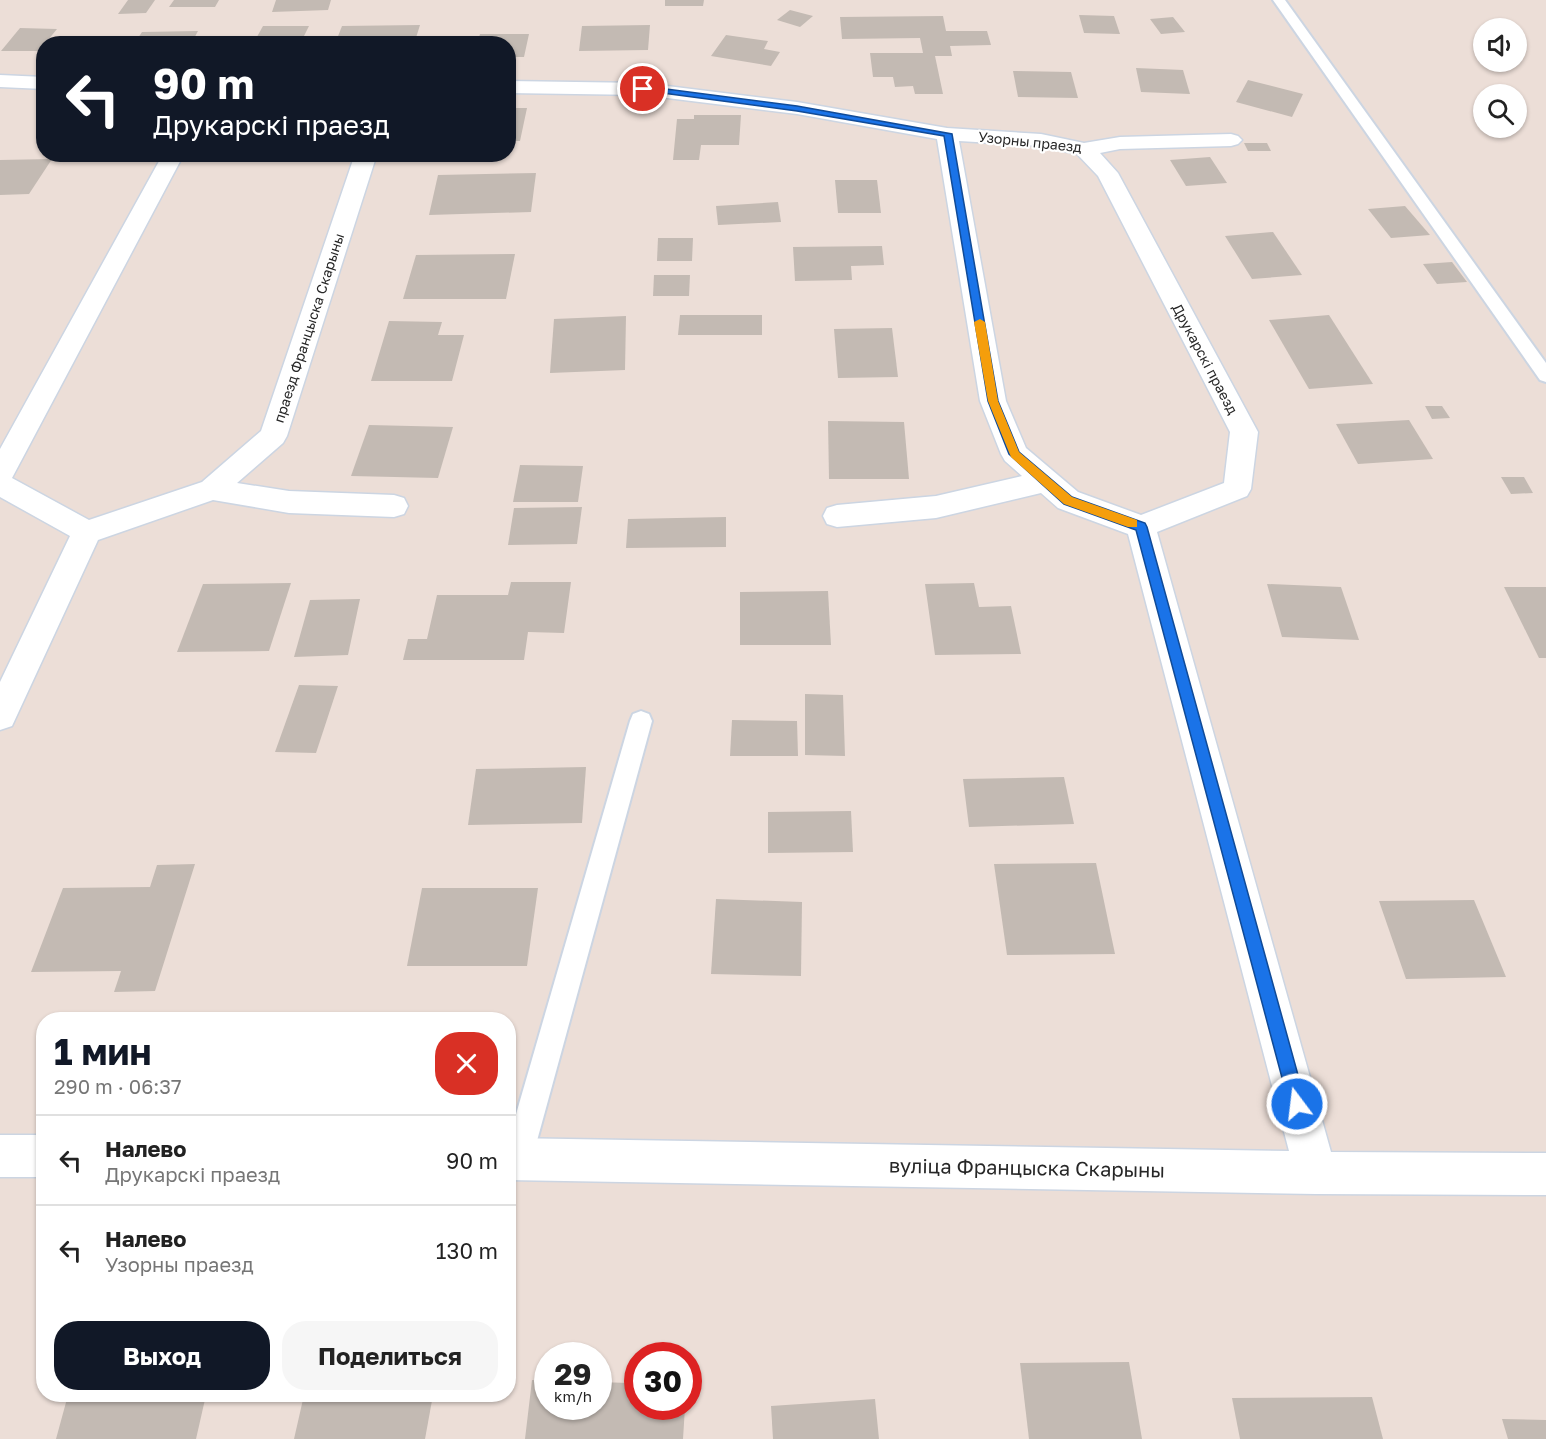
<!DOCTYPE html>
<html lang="ru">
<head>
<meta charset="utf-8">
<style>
	:root { --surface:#fff; --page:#f6f6f6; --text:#222; --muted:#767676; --line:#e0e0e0; --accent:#111827 }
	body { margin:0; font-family:"Golos Text",sans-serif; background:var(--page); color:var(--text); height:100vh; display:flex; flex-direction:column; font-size:22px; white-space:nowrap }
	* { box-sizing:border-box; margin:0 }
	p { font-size:20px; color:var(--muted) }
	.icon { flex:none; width:33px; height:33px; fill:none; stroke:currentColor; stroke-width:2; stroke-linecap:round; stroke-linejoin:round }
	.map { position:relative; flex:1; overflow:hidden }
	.panel { position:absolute; left:36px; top:1012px; width:480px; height:390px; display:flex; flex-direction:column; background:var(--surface); border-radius:24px; box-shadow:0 2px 4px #0004 }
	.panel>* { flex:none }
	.guide { position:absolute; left:36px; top:36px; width:480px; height:126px; border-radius:24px; box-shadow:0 2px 4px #0004; background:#111827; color:#fff; overflow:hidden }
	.controls { position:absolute; left:1473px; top:18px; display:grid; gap:12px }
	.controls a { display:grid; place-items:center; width:54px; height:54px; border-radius:50%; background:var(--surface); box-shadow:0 2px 4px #0004; font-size:30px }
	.speed { position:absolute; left:534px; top:1342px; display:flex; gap:12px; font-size:30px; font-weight:700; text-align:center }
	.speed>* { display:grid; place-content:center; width:78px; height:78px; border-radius:50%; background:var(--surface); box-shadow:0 2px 4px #0004; line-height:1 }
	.speed small { font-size:15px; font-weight:400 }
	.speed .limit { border:9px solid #d22; background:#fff; color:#111 }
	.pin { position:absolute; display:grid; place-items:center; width:51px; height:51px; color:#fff; margin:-26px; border:3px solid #fff; border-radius:50%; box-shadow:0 2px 6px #0007 }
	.me { position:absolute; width:66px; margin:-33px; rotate:345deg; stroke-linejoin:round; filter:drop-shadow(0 0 4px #0008) }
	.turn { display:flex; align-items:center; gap:21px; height:126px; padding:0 18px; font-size:27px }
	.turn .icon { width:78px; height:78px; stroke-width:2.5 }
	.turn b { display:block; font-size:42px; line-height:51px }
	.round { display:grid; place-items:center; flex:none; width:63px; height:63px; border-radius:24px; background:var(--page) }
	.overview { display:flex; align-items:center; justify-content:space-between; height:102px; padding:0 18px }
	h1 { font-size:36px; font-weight:700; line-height:45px; color:var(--accent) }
	.button { display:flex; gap:12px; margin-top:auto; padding:12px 18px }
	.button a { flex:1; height:69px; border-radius:24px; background:var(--accent); color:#fff; font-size:24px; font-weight:700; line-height:69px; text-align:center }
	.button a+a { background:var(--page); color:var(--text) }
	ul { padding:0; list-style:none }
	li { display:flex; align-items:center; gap:18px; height:90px; padding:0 18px; border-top:2px solid var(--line) }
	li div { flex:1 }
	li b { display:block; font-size:22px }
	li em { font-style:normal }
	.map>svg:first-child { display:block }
</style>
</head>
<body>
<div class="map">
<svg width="1546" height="1439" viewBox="0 0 1546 1439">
	<rect width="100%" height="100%" fill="#ecded7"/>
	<g fill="#c3bab3">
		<path d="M128,0H155L146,13L118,14Z"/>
		<path d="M174,0H219L215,7H169Z"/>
		<path d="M276,0H331L328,10L272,12Z"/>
		<path d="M665,0H704L703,6H665Z"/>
		<path d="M790,10L813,16L800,27L777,20Z"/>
		<path d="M1079,15L1114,16L1120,34L1084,33Z"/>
		<path d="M943,16L946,31H987L991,45L950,46L952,56H935L943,94H915L913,86L895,87L893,77H873L870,53H923L920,38L842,39L840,17Z"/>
		<path d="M1173,17L1185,32L1161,34L1150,19Z"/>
		<path d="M420,25L414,44H335L342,26Z"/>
		<path d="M650,25L648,50L579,51L582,26Z"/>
		<path d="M263,26H309L300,44H253Z"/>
		<path d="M20,28L57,29L39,51H1Z"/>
		<path d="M198,31L191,44H134L142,32Z"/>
		<path d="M480,34H529L524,57H508V44H477Z"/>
		<path d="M726,35L768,41L764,49L780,52L771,66L711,56Z"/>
		<path d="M1136,68L1183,70L1190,94L1141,92Z"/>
		<path d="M1013,71L1071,72L1078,98L1018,97Z"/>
		<path d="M1248,80L1303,94L1292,117L1236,102Z"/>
		<path d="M508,108H527L520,141H508Z"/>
		<path d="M694,115H741L739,145H701L699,160H673L677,119H694Z"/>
		<path d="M1244,143H1267L1271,151H1248Z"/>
		<path d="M1210,157L1227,183L1186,186L1170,160Z"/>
		<path d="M52,159L29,194L0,195V160Z"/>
		<path d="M536,173L531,212L429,215L438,175Z"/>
		<path d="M835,180H877L881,213H838Z"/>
		<path d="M778,202L781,222L718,225L716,206Z"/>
		<path d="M1405,206L1430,235L1391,238L1368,209Z"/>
		<path d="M1273,232L1302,275L1252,279L1225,236Z"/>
		<path d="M658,238H693L692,261H657Z"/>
		<path d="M882,246L884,265L851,266L852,280L795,281L793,247Z"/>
		<path d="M515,254L506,299H403L416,255Z"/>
		<path d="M1452,262L1467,282L1437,284L1423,264Z"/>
		<path d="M654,275H690L689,296H653Z"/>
		<path d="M680,315H762V335H678Z"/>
		<path d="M1329,315L1373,384L1309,389L1269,320Z"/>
		<path d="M626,316L625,370L550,373L554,319Z"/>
		<path d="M389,321L442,322L438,335H464L452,381H371Z"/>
		<path d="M892,328L898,377L838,378L834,329Z"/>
		<path d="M1425,406H1442L1450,418L1432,419Z"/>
		<path d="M1409,420L1433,459L1358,464L1336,424Z"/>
		<path d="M828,421L904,422L909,479H829Z"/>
		<path d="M369,425L453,427L438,478L351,476Z"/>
		<path d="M520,465L583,466L578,502H513Z"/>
		<path d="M1501,477H1524L1533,493L1511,494Z"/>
		<path d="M582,507L577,544L508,545L514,508Z"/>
		<path d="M726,517V547L626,548L628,519Z"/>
		<path d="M511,582H571L564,633L528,632L524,660H403L408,639H427L437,595H508Z"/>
		<path d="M291,583L269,651L177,652L203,584Z"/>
		<path d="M974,583L979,607L1011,606L1021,654L935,655L925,584Z"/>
		<path d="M1267,584L1341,587L1359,640L1282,637Z"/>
		<path d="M1504,587H1546V658H1539Z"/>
		<path d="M828,591L831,645H740V592Z"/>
		<path d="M360,599L348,655L294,657L310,600Z"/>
		<path d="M299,685L338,686L316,753L275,752Z"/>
		<path d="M805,694L843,695L845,756L805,755Z"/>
		<path d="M732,720L797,721L798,756H730Z"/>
		<path d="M586,767L582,823L468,825L476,769Z"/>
		<path d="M1064,777L1074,824L969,827L963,779Z"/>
		<path d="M851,811L853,852L768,853V812Z"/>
		<path d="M1096,863L1115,954L1007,955L994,864Z"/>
		<path d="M195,864L155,991L114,992L121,971L31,972L63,888L150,887L157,865Z"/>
		<path d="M422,888H538L527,966H407Z"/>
		<path d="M716,899L802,902L801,976L711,974Z"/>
		<path d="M1474,900L1506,977L1406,979L1379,901Z"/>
		<path d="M1129,1362L1142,1439H1029L1020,1363Z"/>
		<path d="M532,1380L548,1381V1407H598V1382L629,1383L628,1399H638V1407H685L683,1439H525Z"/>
		<path d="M68,1395H206L196,1439H56Z"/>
		<path d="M304,1395H433L425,1439H294Z"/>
		<path d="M1372,1397L1383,1439H1240L1232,1398Z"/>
		<path d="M875,1399L879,1439H773L771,1406Z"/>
		<path d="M1502,1419L1546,1420V1439H1508Z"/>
	</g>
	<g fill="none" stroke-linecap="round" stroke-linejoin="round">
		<defs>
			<g id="lane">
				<path d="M1273,0H1285L1546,363V382L1540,380Z"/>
				<path d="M641,711L649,714L652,721L532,1159L528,1169L518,1173L508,1169V1142L630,721L633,714Z"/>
			</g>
			<g id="street">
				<path d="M0,75L44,77V89L0,87Z"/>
				<path d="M508,81L643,83L797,102L947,128L1041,134L1084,143L1120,137L1231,134L1238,136L1242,140L1238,144L1231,146L1120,149L1100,153L1118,173L1258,432L1251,489L1247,496L1157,532L1331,1152L1546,1153V1195L1316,1194L508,1180V1138L1289,1151L1128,534L1058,508L1041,493L936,518L837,527L827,524L823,516L827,508L837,505L936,496L1022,476L1005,461L1001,454L980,401L937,139L797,114L643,95L508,93ZM959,141L1041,146L1077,154L1098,176L1230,432L1224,483L1141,515L1078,492L1026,448L1006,401Z"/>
				<path d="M163,154H184L12,478L89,520L202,482L261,431L355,154H377L287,436L283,443L237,483L289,491L394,495L404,498L408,506L404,514L394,517L289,513L213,500L98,540L12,726L0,730V682L70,536L0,497V449Z"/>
				<rect x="0" y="1135" width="44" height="42"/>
			</g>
		</defs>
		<use href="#lane" stroke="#ccd5e2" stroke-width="4"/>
		<use href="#street" stroke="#ccd5e2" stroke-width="3"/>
		<use href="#lane" fill="#fff" fill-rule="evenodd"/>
		<use href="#street" fill="#fff" fill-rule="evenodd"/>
	</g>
	<path fill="#1a73e8" stroke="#114b97" stroke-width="1.5" d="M643,86L797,106L952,134L998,401L1019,452L1072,497L1145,523L1147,527L1306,1104L1303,1110L1297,1112L1291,1110L1289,1104L1136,530L1064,504L1009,454L988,401L944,136L797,111L640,90L639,89Z"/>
	<path fill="#f59e0b" d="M980,319L985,322L998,401L1019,452L1072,497L1137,520V527H1128L1064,504L1011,457L988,401L974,322Z"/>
	<g text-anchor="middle" stroke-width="4.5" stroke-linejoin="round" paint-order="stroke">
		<g font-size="14" fill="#272727" stroke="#fff">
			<text transform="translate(1030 142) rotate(6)" y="5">Узорны праезд</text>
			<text transform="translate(309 328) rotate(-72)" y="5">праезд Францыска Скарыны</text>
			<text transform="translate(1205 359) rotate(62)" y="5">Друкарскі праезд</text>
		</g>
		<g font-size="20" fill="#272727" stroke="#fff">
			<text transform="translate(1027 1168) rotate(1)" y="7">вуліца Францыска Скарыны</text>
		</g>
	</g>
</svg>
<div class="controls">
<a><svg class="icon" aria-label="sound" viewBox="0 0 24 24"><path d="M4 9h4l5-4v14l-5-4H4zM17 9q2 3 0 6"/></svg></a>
<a><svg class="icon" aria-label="search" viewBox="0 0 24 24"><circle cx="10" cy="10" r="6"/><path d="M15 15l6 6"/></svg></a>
</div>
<div class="speed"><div>29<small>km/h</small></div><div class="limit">30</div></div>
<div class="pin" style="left:643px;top:89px;background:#d93025"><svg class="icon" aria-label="arrive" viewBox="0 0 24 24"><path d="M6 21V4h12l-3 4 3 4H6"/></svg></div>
<svg class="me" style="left:1297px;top:1104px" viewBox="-20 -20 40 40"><circle r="17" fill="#1a73e8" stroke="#fff" stroke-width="3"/><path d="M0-11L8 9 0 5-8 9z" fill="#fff"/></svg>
<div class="guide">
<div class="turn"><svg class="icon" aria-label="left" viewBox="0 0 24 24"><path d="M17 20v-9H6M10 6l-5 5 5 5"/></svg><div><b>90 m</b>Друкарскі праезд</div></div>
</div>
<section class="panel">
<div class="overview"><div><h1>1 мин</h1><p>290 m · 06:37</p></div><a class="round" style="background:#d93025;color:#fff"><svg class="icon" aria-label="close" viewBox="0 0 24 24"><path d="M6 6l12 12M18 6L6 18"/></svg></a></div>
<ul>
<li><svg class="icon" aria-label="left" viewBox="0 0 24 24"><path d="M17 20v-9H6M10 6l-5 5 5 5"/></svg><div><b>Налево</b><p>Друкарскі праезд</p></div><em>90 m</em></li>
<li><svg class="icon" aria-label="left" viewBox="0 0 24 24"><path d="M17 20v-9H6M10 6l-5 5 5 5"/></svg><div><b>Налево</b><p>Узорны праезд</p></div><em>130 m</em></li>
</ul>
<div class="button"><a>Выход</a><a>Поделиться</a></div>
</section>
</div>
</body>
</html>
